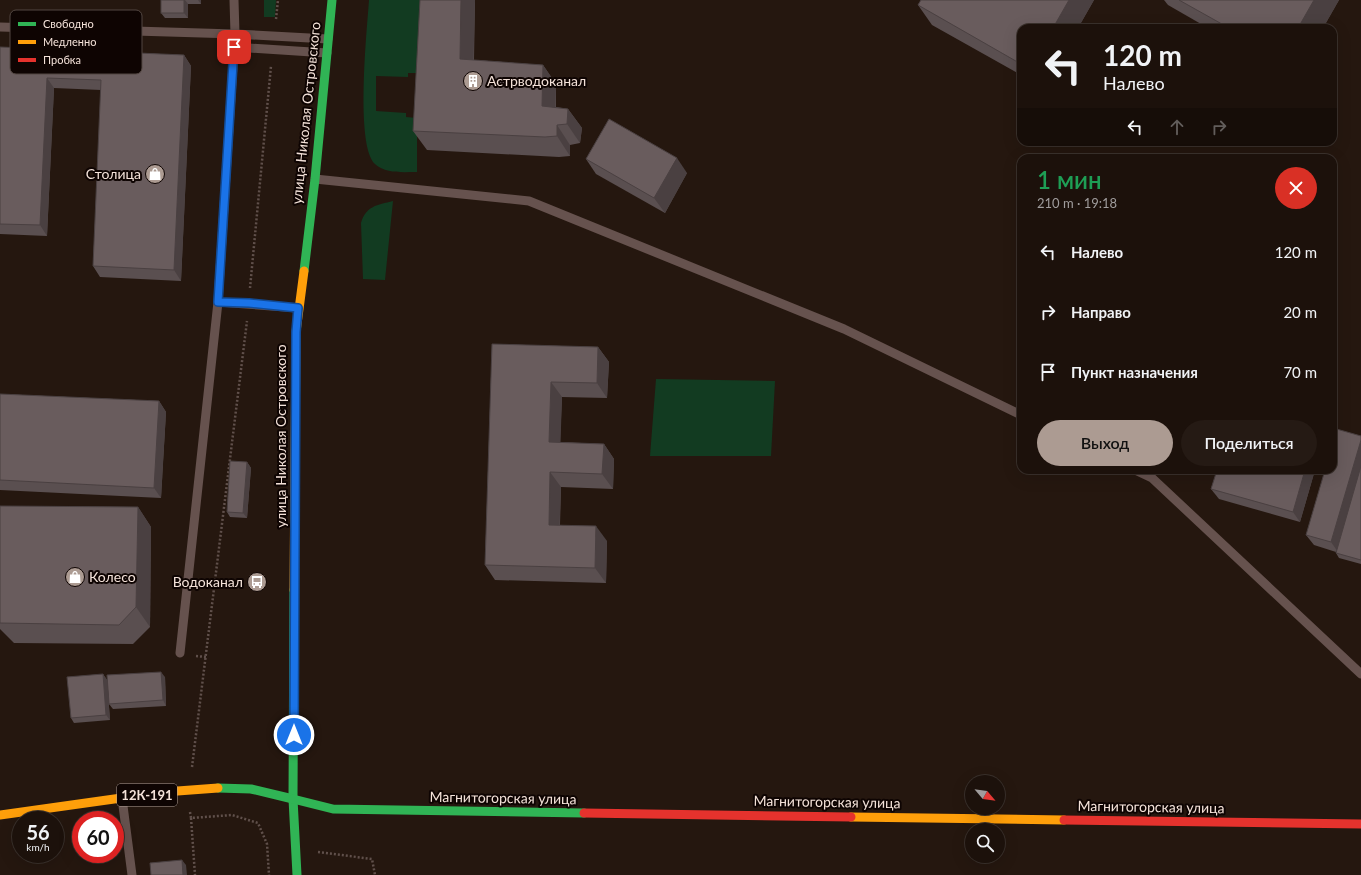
<!DOCTYPE html>
<html lang="ru">
<head>
<meta charset="utf-8">
<style>
	:root { --surface:#1c110b; --page:#251a14; --text:#f1f3f6; --muted:#a09d9d; --line:#3a312c; --accent:#ac9b92 }
	body { margin:0; font-family:Lato,sans-serif; background:var(--page); color:var(--text); height:100vh; display:flex; flex-direction:column; font-size:15px; white-space:nowrap }
	* { box-sizing:border-box; margin:0 }
	p { font-size:13px; color:var(--muted) }
	.icon { flex:none; width:22px; height:22px; fill:none; stroke:currentColor; stroke-width:2; stroke-linecap:round; stroke-linejoin:round }
	.map { position:relative; flex:1; overflow:hidden }
	.side { position:absolute; left:1017px; top:154px; width:320px; height:320px; display:flex; flex-direction:column; background:var(--surface); border-radius:12px; box-shadow:0 4px 16px #0002,0 0 0 1px var(--line) }
	.side>* { flex:none }
	.top-card { position:absolute; left:1017px; top:24px; width:320px; height:122px; border-radius:12px; box-shadow:0 4px 16px #0002,0 0 0 1px var(--line); background:#1c110b; color:var(--text); overflow:hidden }
	.needle { width:26px; rotate:119deg }
	.controls { position:absolute; left:965px; top:775px; display:grid; gap:8px }
	.controls a { display:grid; place-items:center; width:40px; height:40px; border-radius:50%; background:var(--surface); box-shadow:0 4px 16px #0002,0 0 0 1px var(--line); font-size:20px }
	.speed { position:absolute; left:12px; top:811px; display:flex; gap:8px; font-size:20px; font-weight:700; text-align:center }
	.speed>* { display:grid; place-content:center; width:52px; height:52px; border-radius:50%; background:var(--surface); box-shadow:0 4px 16px #0002,0 0 0 1px var(--line); line-height:1 }
	.speed small { font-size:10px; font-weight:400 }
	.speed .limit { border:6px solid #d22; background:#fff; color:#111 }
	.pin { position:absolute; display:grid; place-items:center; width:34px; height:34px; color:#fff; margin:-17px; border-radius:8px; box-shadow:0 2px 6px #0006 }
	.me { position:absolute; width:44px; margin:-22px; rotate:0deg; stroke-linejoin:round; filter:drop-shadow(0 0 3px #0008) }
	.turn { display:flex; align-items:center; gap:14px; height:84px; padding:0 20px; font-size:18px }
	.turn .icon { width:52px; height:52px; stroke-width:2.5 }
	.turn b { display:block; font-size:28px; line-height:34px }
	.lanes { display:flex; align-items:center; height:38px; padding:0 20px; background:#0003; justify-content:center; gap:20px; direction:ltr }
	.lanes .off { opacity:.35 }
	.round { display:grid; place-items:center; flex:none; width:42px; height:42px; border-radius:21px; background:var(--page) }
	.overview { display:flex; align-items:center; justify-content:space-between; height:68px; padding:0 20px }
	h1 { font-size:24px; font-weight:600; line-height:30px; color:#1e9e55 }
	.primary-button { display:flex; gap:8px; margin-top:auto; padding:8px 20px }
	.primary-button a { flex:1; height:46px; border-radius:24px; background:var(--accent); color:#111; font-size:16px; font-weight:600; line-height:46px; text-align:center }
	.primary-button a+a { background:var(--page); color:var(--text) }
	ul { padding:0; list-style:none }
	li { display:flex; align-items:center; gap:12px; height:60px; padding:0 20px }
	li div { flex:1 }
	li b { display:block; font-size:15px }
	li em { font-style:normal }
	.map>svg:first-child { display:block }
</style>
</head>
<body>
<div class="map">
<svg width="1361" height="875" viewBox="0 0 1361 875">
	<rect width="100%" height="100%" fill="#25170f"/>
	<g fill="#123b21">
		<path d="M264,0H276L275,17H264Z"/>
		<path d="M369,0H421L418,73H408V77L376,76V111L406,113V117L417,118V172C403,172 386,174 375,164C355,145 367,30 369,0Z"/>
		<path d="M393,201L385,280L363,279L361,223C366,206 377,205 393,201Z"/>
		<path d="M656,379L775,381L771,456H650Z"/>
	</g>
	<g fill="none" stroke-linecap="round" stroke-linejoin="round">
		<g stroke="#60504b" stroke-width="2.5" stroke-dasharray="2 2" stroke-linecap="butt">
			<path d="M276,19L278,0"/>
			<path d="M250,288L271,66"/>
			<path d="M196,656L206,657"/>
			<path d="M192,767L247,321"/>
			<path d="M190,812L191,818L232,815L258,823L267,844L269,875"/>
			<path d="M191,818L195,875"/>
			<path d="M318,852L372,859L375,875"/>
		</g>
		<g stroke="#66524e" stroke-width="9">
			<path d="M234,0L235,34L218,302L298,308"/>
			<path d="M0,27L235,34L328,39"/>
			<path d="M234,47L327,53"/>
			<path d="M315,179L529,201L844,329L1021,415"/>
			<path d="M1135,470L1152,478L1361,674"/>
			<path d="M180,653L218,302"/>
			<path d="M122,798L132,875"/>
		</g>
		<g stroke="#30b455" stroke-width="9">
			<path d="M304,271L315,179L332,0"/>
			<path d="M294,590L293,799L297,875"/>
			<path d="M218,788L251,789L293,799"/>
			<path d="M293,799L333,809L584,813"/>
		</g>
		<g stroke="#ff9f0a" stroke-width="9">
			<path d="M294,590L296,332L304,271"/>
			<path d="M0,815L164,792L218,788"/>
			<path d="M851,817L1064,820"/>
		</g>
		<g stroke="#e5322d" stroke-width="9">
			<path d="M584,813L851,817"/>
			<path d="M1064,820L1361,824"/>
		</g>
	</g>
	<g fill="#5a4f50">
		<path d="M161,0H201V4H188V18H165L161,13Z"/>
		<path d="M475,0L474,60L543,65L556,84V107L568,109L582,128L580,143L570,145V156L559,157L427,150L413,131Z"/>
		<path d="M921,0H1094L1078,28H1021V75L932,25L918,5Z"/>
		<path d="M1164,0H1339L1323,28H1208L1168,5Z"/>
		<path d="M0,47L184,55L191,66L181,281L100,277L93,266L101,90L54,88L47,236L0,234Z"/>
		<path d="M586,159L687,173L665,213L596,174Z"/>
		<path d="M492,344L598,347L609,362L607,398L562,397L560,442L604,444L614,459L613,489L561,487L560,525L607,541L606,583L495,580L485,565Z"/>
		<path d="M0,394L159,401L166,412L161,498L0,490Z"/>
		<path d="M1361,436V564L1339,558L1336,553V552L1314,545L1306,535Z"/>
		<path d="M247,462L251,468L247,518L230,517L227,512Z"/>
		<path d="M1315,470L1300,522L1219,499L1211,489Z"/>
		<path d="M0,506L138,507L151,527L150,627L133,644L14,643L0,629Z"/>
		<path d="M103,674L107,680L110,720L74,723L71,718Z"/>
		<path d="M165,677L166,706L113,709L109,704Z"/>
	</g>
	<g fill="#4a4041">
		<path d="M184,0H185L188,4V18L184,13Z"/>
		<path d="M198,0H201V4Z"/>
		<path d="M461,0H475L473,78L460,59Z"/>
		<path d="M1069,0H1094L1078,28H1053Z"/>
		<path d="M1314,0H1339L1323,28H1298Z"/>
		<path d="M184,55L191,66L181,281L174,270Z"/>
		<path d="M543,65L556,84L555,125L542,106Z"/>
		<path d="M47,78L54,88L47,236L40,225Z"/>
		<path d="M568,109L582,128L580,143L567,124Z"/>
		<path d="M557,125L570,145V156L557,136Z"/>
		<path d="M677,158L687,173L665,213L654,198Z"/>
		<path d="M598,347L609,362L607,398L597,383Z"/>
		<path d="M551,382L562,397L560,457L549,442Z"/>
		<path d="M159,401L166,412L161,498L154,488Z"/>
		<path d="M1361,440V475L1338,552L1331,542Z"/>
		<path d="M604,444L614,459L613,489L602,474Z"/>
		<path d="M247,462L251,468L247,518L243,513Z"/>
		<path d="M1305,470H1315L1300,522L1293,512Z"/>
		<path d="M550,472L561,487L559,540L549,525Z"/>
		<path d="M138,507L151,527L150,627L136,607Z"/>
		<path d="M596,526L607,541L606,583L595,568Z"/>
		<path d="M161,672L165,677L166,706L163,700Z"/>
		<path d="M103,674L107,680L110,720L106,715Z"/>
		<path d="M182,860L186,865L187,875H183Z"/>
	</g>
	<g fill="#695c5d" stroke="#4a4041">
		<rect x="161" y="0" width="23" height="13"/>
		<path d="M420,0H461L460,59L543,65L542,106L568,109L567,124L557,125V136L545,137L413,131Z"/>
		<path d="M921,0H1069L1053,28H1021V64L918,5Z"/>
		<path d="M1179,0H1314L1298,28H1229Z"/>
		<path d="M0,47L184,55L174,270L93,266L101,80L47,78L40,225L0,224Z"/>
		<path d="M609,119L677,158L654,198L586,159Z"/>
		<path d="M492,344L598,347L597,383L551,382L549,442L604,444L602,474L550,472L549,525L596,526L595,568L485,565Z"/>
		<path d="M0,394L159,401L154,488L0,480Z"/>
		<path d="M1333,428L1361,436V440L1331,542L1306,535L1325,470H1333Z"/>
		<path d="M230,461L247,462L243,513L227,512Z"/>
		<path d="M1361,466V560L1336,553Z"/>
		<path d="M1217,470H1305L1293,512L1211,489Z"/>
		<path d="M0,506L138,507L136,607L119,625L0,623Z"/>
		<path d="M161,672L163,700L109,704L107,675Z"/>
		<path d="M103,674L106,715L71,718L67,677Z"/>
		<path d="M182,860L183,875H151L150,863Z"/>
	</g>
	<g fill="none" stroke-linecap="round" stroke-linejoin="round">
		<defs>
			<path id="route" d="M234,47L218,302L249,303L298,308L296,332L294,735"/>
		</defs>
		<use href="#route" stroke="#114b97" stroke-width="10"/>
		<use href="#route" stroke="#1a73e8" stroke-width="7"/>
	</g>
	<defs>
		<symbol id="building-disc" viewBox="-11 -11 22 22"><circle r="9.5" fill="#ac9b92" stroke="#0e0402"/><path d="M-4-6H4V6H1V3H-1V6H-4ZM-2.5-4.3h1.7v1.8h-1.7ZM.8-4.3h1.7v1.8H.8ZM-2.5-1h1.7V.8h-1.7ZM.8-1h1.7V.8H.8Z" fill="#fff"/></symbol>
		<symbol id="shop-disc" viewBox="-11 -11 22 22"><circle r="9.5" fill="#ac9b92" stroke="#0e0402"/><path d="M-5-2.5h2.3a2.7 3.5 0 0 1 5.4 0H5L5.5 6h-11ZM-1.5-2.5h3a1.5 2.3 0 0 0-3 0Z" fill="#fff"/></symbol>
		<symbol id="bus-disc" viewBox="-11 -11 22 22"><circle r="9.5" fill="#ac9b92" stroke="#0e0402"/><path d="M-5-6H5V4H4V6H2V4H-2V6H-4V4H-5ZM-3.5-4V0h7V-4ZM-3.5 1.2v1.5H-2V1.2ZM2 1.2v1.5H3.5V1.2Z" fill="#fff"/></symbol>
	</defs>
	<g fill-rule="evenodd">
		<use href="#building-disc" x="462" y="70" width="22" height="22"/>
		<use href="#shop-disc" x="144" y="163" width="22" height="22"/>
		<use href="#shop-disc" x="64" y="566" width="22" height="22"/>
		<use href="#bus-disc" x="246" y="571" width="22" height="22"/>
	</g>
	<g text-anchor="middle" stroke-width="4" stroke-linejoin="round" paint-order="stroke">
		<rect fill="#0e0402" stroke="#af9f98" stroke-width="1" x="117" y="784" width="60" height="22" rx="3"/>
		<g font-size="13" font-weight="bold" fill="#f4e2d9">
			<text x="147" y="800">12К-191</text>
		</g>
		<g font-size="14" fill="#f4e2d9" stroke="#0e0402" text-anchor="start">
			<text x="487" y="86">Астрводоканал</text>
			<text x="141" y="179" text-anchor="end">Столица</text>
			<text x="89" y="582">Колесо</text>
			<text x="243" y="587" text-anchor="end">Водоканал</text>
		</g>
		<g font-size="14" fill="#f4e2d9" stroke="#0e0402">
			<text transform="translate(306 113) rotate(-84)" y="5">улица Николая Островского</text>
			<text transform="translate(281 436) rotate(-90)" y="5">улица Николая Островского</text>
			<text transform="translate(503 798) rotate(1)" y="5">Магнитогорская улица</text>
			<text transform="translate(827 802) rotate(1)" y="5">Магнитогорская улица</text>
			<text transform="translate(1151 807) rotate(1)" y="5">Магнитогорская улица</text>
		</g>
	</g>
	<rect x="10" y="10" width="132" height="64" rx="6" fill="#0e0402" stroke="#534742" stroke-width="1"/>
	<rect x="18" y="22" width="18" height="4" fill="#30b455"/>
	<rect x="18" y="40" width="18" height="4" fill="#ff9f0a"/>
	<rect x="18" y="58" width="18" height="4" fill="#e5322d"/>
	<g font-size="11" fill="#f4e2d9">
		<text x="43" y="28">Свободно</text>
		<text x="43" y="46">Медленно</text>
		<text x="43" y="64">Пробка</text>
	</g>
</svg>
<div class="controls">
<a><svg class="needle" viewBox="-14 -14 28 28"><path d="M0-13l5 13h-10z" fill="#e53935"/><path d="M0 13l5-13h-10z" fill="#a09d9d"/></svg></a>
<a><svg class="icon" aria-label="search" viewBox="0 0 24 24"><circle cx="10" cy="10" r="6"/><path d="M15 15l6 6"/></svg></a>
</div>
<div class="speed"><div>56<small>km/h</small></div><div class="limit">60</div></div>
<div class="pin" style="left:234px;top:47px;background:#d93025"><svg class="icon" aria-label="arrive" viewBox="0 0 24 24"><path d="M6 21V4h12l-3 4 3 4H6"/></svg></div>
<svg class="me" style="left:294px;top:735px" viewBox="-20 -20 40 40"><circle r="17" fill="#1a73e8" stroke="#fff" stroke-width="3"/><path d="M0-11L8 9 0 5-8 9z" fill="#fff"/></svg>
<div class="top-card">
<div class="turn"><svg class="icon" aria-label="left" viewBox="0 0 24 24"><path d="M17 20v-9H6M10 6l-5 5 5 5"/></svg><div><b>120 m</b>Налево</div></div>
<div class="lanes"><svg class="icon" aria-label="left" viewBox="0 0 24 24"><path d="M17 20v-9H6M10 6l-5 5 5 5"/></svg><svg class="icon off" aria-label="ahead" viewBox="0 0 24 24"><path d="M12 20V5M6 11l6-6 6 6"/></svg><svg class="icon off" aria-label="right" viewBox="0 0 24 24"><path d="M7 20v-9h11M14 6l5 5-5 5"/></svg></div>
</div>
<section class="side">
<div class="overview"><div><h1>1 мин</h1><p>210 m · 19:18</p></div><a class="round" style="background:#d93025;color:#fff"><svg class="icon" aria-label="close" viewBox="0 0 24 24"><path d="M6 6l12 12M18 6L6 18"/></svg></a></div>
<ul>
<li><svg class="icon" aria-label="left" viewBox="0 0 24 24"><path d="M17 20v-9H6M10 6l-5 5 5 5"/></svg><div><b>Налево</b></div><em>120 m</em></li>
<li><svg class="icon" aria-label="right" viewBox="0 0 24 24"><path d="M7 20v-9h11M14 6l5 5-5 5"/></svg><div><b>Направо</b></div><em>20 m</em></li>
<li><svg class="icon" aria-label="arrive" viewBox="0 0 24 24"><path d="M6 21V4h12l-3 4 3 4H6"/></svg><div><b>Пункт назначения</b></div><em>70 m</em></li>
</ul>
<div class="primary-button"><a>Выход</a><a>Поделиться</a></div>
</section>
</div>
</body>
</html>
